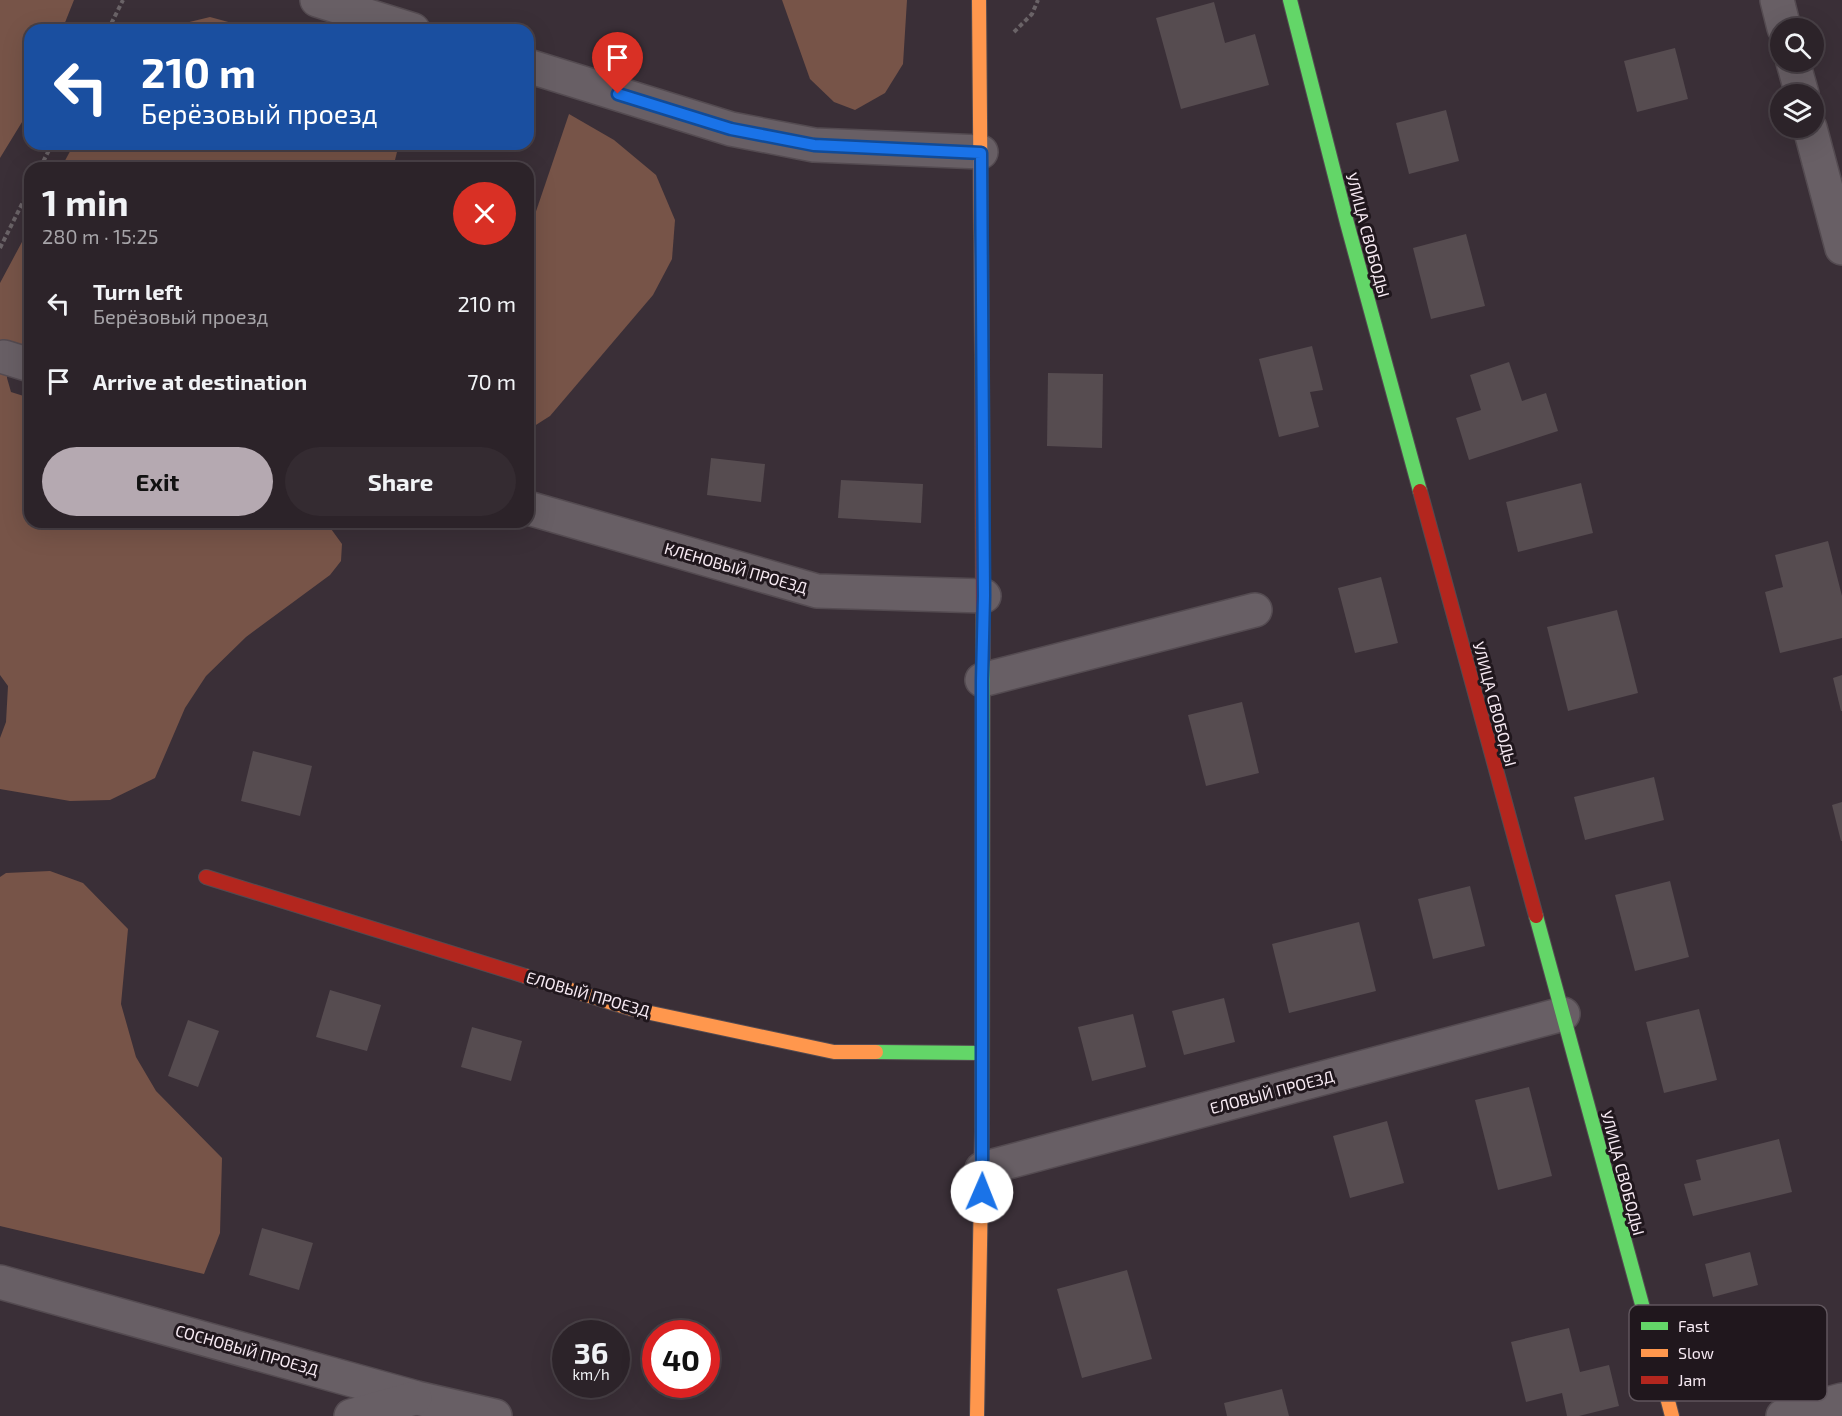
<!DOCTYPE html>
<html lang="en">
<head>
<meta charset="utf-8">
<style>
	:root { --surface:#2c2329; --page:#342b31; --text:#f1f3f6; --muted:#a6a4a8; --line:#484046; --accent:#b5a9b1 }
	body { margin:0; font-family:"Exo 2",sans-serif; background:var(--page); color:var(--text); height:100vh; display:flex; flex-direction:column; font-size:22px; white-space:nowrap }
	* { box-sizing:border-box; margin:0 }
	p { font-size:20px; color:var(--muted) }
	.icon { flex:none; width:33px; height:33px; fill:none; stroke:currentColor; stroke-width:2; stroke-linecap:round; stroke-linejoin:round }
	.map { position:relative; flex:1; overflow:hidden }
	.side { position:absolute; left:24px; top:162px; width:510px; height:366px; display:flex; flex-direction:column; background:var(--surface); border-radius:18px; box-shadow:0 6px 24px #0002,0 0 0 2px var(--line) }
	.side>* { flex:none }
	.guide { position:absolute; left:24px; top:24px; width:510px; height:126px; border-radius:18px; box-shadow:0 6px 24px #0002,0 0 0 2px var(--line); background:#1a4fa0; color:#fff; overflow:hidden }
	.tools { position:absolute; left:1770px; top:18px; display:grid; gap:12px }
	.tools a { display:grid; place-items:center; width:54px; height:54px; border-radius:50%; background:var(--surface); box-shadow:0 6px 24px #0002,0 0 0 2px var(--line); font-size:30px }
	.speed { position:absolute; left:552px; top:1320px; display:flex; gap:12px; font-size:30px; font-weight:700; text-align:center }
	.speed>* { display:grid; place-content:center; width:78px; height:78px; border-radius:50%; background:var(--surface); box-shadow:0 6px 24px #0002,0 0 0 2px var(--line); line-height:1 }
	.speed small { font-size:15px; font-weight:400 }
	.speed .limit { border:9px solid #d22; background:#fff; color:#111 }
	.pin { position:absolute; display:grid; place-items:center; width:51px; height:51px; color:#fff; margin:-62px -26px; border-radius:50% 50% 50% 0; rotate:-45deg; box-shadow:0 0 6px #0007 }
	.pin .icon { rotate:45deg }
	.me { position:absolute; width:66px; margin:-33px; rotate:1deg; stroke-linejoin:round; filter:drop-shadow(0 0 4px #0008) }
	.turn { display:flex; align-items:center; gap:21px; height:126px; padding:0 18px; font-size:27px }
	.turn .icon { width:78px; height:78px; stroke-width:2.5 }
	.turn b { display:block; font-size:42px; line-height:51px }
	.round { display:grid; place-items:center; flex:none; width:63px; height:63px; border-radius:32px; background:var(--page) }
	.summary { display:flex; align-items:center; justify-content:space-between; height:102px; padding:0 18px }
	h1 { font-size:36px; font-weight:700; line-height:45px }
	.primary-button { display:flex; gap:12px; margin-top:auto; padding:12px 18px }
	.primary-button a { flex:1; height:69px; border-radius:36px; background:var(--accent); color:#111; font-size:24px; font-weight:700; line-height:69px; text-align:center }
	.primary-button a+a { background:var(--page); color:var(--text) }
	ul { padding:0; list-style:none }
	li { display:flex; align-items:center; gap:18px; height:78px; padding:0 18px }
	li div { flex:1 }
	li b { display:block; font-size:22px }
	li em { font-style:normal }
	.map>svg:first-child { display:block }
</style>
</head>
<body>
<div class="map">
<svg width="1842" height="1416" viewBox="0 0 1842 1416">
	<rect width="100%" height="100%" fill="#3a2f37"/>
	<g fill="#775448">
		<path d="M0,0H74L62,30H30V109L0,158Z"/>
		<path d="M782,0H907L903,64L885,93L855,110L834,102L810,79Z"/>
		<path d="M210,17L258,30H170L177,25Z"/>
		<path d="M569,114L614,140L656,175L675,220L672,259L653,295L550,416L528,430V235Z"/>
		<path d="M74,144H399L393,168H61Z"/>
		<path d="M30,227V344L8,354L7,378L11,392L30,398V522H326L342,544L341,561L330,575L246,637L206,676L185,708L155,778L110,800L70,801L0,789V738L6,722L8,686L0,675V283Z"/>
		<path d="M50,871L83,883L128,929L121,1004L136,1057L156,1091L222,1158L220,1233L204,1274L0,1226V877L6,873Z"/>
	</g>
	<g fill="#564c50">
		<path d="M1214,2L1225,43L1255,34L1269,85L1181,109L1156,18Z"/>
		<path d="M1675,48L1688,99L1637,112L1624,61Z"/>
		<path d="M1446,110L1459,161L1409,174L1396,123Z"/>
		<path d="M1466,234L1485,306L1431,319L1413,248Z"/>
		<path d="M1312,346L1323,390L1310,392L1319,427L1279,437L1259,359Z"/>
		<path d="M1509,362L1522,401L1546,393L1558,431L1469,460L1456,418L1481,410L1470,375Z"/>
		<path d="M1048,373L1103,374L1102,448L1047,446Z"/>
		<path d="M711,458L765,464L761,502L707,495Z"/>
		<path d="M841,480L923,484L921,523L838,518Z"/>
		<path d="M1581,483L1593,533L1518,552L1506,502Z"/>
		<path d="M1828,541L1842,596V638L1780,653L1765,592L1783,587L1775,555Z"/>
		<path d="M1381,577L1398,643L1355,653L1338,588Z"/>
		<path d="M1617,610L1638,693L1568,711L1547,627Z"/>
		<path d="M1842,675V711H1841L1833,678Z"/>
		<path d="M1242,702L1259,773L1206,786L1188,715Z"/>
		<path d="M253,751L312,766L300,816L241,801Z"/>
		<path d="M1654,777L1664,820L1585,840L1574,797Z"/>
		<path d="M1842,802V841H1841L1832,805Z"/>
		<path d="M1670,881L1689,957L1635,971L1615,895Z"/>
		<path d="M1470,886L1485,946L1433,959L1418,899Z"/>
		<path d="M1359,922L1376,991L1289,1013L1272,944Z"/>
		<path d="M330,990L381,1005L367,1051L316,1037Z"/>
		<path d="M1224,998L1235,1042L1184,1055L1172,1011Z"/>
		<path d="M1699,1009L1717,1080L1664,1093L1646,1022Z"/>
		<path d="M1133,1014L1146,1067L1092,1081L1078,1027Z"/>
		<path d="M188,1020L219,1031L198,1087L168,1076Z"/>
		<path d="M472,1027L522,1041L511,1081L461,1067Z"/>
		<path d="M1529,1087L1552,1176L1498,1190L1475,1100Z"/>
		<path d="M1387,1121L1404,1183L1350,1198L1333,1136Z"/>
		<path d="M1779,1139L1792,1192L1693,1216L1684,1184L1701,1180L1696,1160Z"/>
		<path d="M262,1228L313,1243L299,1290L249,1275Z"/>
		<path d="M1750,1252L1758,1285L1713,1297L1705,1264Z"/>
		<path d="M1127,1270L1152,1359L1082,1378L1057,1289Z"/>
		<path d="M1569,1328L1580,1372L1609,1365L1619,1406L1579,1416H1567L1562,1393L1526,1402L1511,1342Z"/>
		<path d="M1282,1389L1289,1416H1227L1224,1403Z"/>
	</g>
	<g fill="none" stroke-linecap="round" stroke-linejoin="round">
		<defs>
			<g id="street">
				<path d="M317,0L413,30"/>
				<path d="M1777,0L1784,28"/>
				<path d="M1793,62L1802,94"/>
				<path d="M528,66L731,129L814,145L981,152"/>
				<path d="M1810,128L1842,248"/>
				<path d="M4,357L30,365"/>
				<path d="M528,508L817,591L984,596"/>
				<path d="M982,680L1255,610"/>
				<path d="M982,1169L1563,1014"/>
				<path d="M0,1282L417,1398L495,1416"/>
				<path d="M351,1416L415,1398"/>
				<path d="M1783,1416L1842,1400"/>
			</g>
			<g id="fast">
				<path d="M1290,0L1347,223L1420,491"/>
				<path d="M1536,916L1652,1341"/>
				<path d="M876,1052L981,1053"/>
				<path d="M982,1132L983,617"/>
			</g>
			<g id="slow">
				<path d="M979,0L982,357"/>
				<path d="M525,976L632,1009L834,1052H876"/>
				<path d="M1652,1341L1672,1416"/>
				<path d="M977,1416L982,1132"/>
			</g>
			<g id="jam">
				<path d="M982,357L983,617"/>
				<path d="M1420,491L1536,916"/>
				<path d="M206,877L525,976"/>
			</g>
		</defs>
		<use href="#street" stroke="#544b51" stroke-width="36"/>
		<use href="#fast" stroke="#544b51" stroke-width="16"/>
		<use href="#slow" stroke="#544b51" stroke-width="16"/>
		<use href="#jam" stroke="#544b51" stroke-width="16"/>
		<g stroke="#6a6367" stroke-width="4" stroke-dasharray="4.5 3" stroke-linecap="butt">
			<path d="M108,30L123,0"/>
			<path d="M1014,32L1032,14L1038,0"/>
			<path d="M40,168L52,144"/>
			<path d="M0,248L30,188"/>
		</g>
		<use href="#street" stroke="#685f65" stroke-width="33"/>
		<use href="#fast" stroke="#63d668" stroke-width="14"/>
		<use href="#slow" stroke="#ff974d" stroke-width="14"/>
		<use href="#jam" stroke="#b3261e" stroke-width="14"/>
	</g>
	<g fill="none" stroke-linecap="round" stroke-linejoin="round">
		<defs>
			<path id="route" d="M618,94L731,129L814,145L981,153L984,596L982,680V1192"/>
		</defs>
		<use href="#route" stroke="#114b97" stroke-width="15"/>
		<use href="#route" stroke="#1a73e8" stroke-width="10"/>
	</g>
	<g text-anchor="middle" stroke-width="6" stroke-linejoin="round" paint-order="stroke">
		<g font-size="16" fill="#f7eaf3" stroke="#20171d">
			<text transform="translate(1368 235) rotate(75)" y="6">УЛИЦА СВОБОДЫ</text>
			<text transform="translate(736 568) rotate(16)" y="6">КЛЕНОВЫЙ ПРОЕЗД</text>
			<text transform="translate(1495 704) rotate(75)" y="6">УЛИЦА СВОБОДЫ</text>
			<text transform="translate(588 994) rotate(16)" y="6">ЕЛОВЫЙ ПРОЕЗД</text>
			<text transform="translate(1272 1092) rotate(-15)" y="6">ЕЛОВЫЙ ПРОЕЗД</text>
			<text transform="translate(1623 1173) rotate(75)" y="6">УЛИЦА СВОБОДЫ</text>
			<text transform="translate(247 1350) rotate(16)" y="6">СОСНОВЫЙ ПРОЕЗД</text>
		</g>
	</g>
	<rect x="1629" y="1305" width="198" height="96" rx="9" fill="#20171d" stroke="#60565d" stroke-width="1.5"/>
	<rect x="1641" y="1322" width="27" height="8" fill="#63d668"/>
	<rect x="1641" y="1349" width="27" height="8" fill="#ff974d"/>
	<rect x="1641" y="1376" width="27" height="8" fill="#b3261e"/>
	<g font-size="16" fill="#f7eaf3">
		<text x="1678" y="1332">Fast</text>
		<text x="1678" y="1359">Slow</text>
		<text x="1678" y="1386">Jam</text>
	</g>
</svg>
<div class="tools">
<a><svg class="icon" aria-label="search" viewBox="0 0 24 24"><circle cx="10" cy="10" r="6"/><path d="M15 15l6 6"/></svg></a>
<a><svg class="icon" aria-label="layers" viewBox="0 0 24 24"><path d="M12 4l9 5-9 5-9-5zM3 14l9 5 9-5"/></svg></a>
</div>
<div class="speed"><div>36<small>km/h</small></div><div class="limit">40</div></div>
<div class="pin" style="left:618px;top:94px;background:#d93025"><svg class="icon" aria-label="arrive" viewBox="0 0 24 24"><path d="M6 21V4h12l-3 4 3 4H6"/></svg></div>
<svg class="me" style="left:982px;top:1192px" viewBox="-20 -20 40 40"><circle r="19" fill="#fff"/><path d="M0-13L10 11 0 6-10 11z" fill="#1a73e8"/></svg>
<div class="guide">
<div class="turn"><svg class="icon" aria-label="left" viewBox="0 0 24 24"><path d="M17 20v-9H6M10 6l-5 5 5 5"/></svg><div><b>210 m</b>Берёзовый проезд</div></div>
</div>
<section class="side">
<div class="summary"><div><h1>1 min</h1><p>280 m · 15:25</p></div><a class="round" style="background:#d93025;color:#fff"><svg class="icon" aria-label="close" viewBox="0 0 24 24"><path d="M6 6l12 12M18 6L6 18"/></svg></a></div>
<ul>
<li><svg class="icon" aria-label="left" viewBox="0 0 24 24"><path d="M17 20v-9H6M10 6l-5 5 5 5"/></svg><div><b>Turn left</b><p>Берёзовый проезд</p></div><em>210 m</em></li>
<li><svg class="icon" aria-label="arrive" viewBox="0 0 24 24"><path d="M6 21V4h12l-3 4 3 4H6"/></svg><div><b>Arrive at destination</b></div><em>70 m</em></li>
</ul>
<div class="primary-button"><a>Exit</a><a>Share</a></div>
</section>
</div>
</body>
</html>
